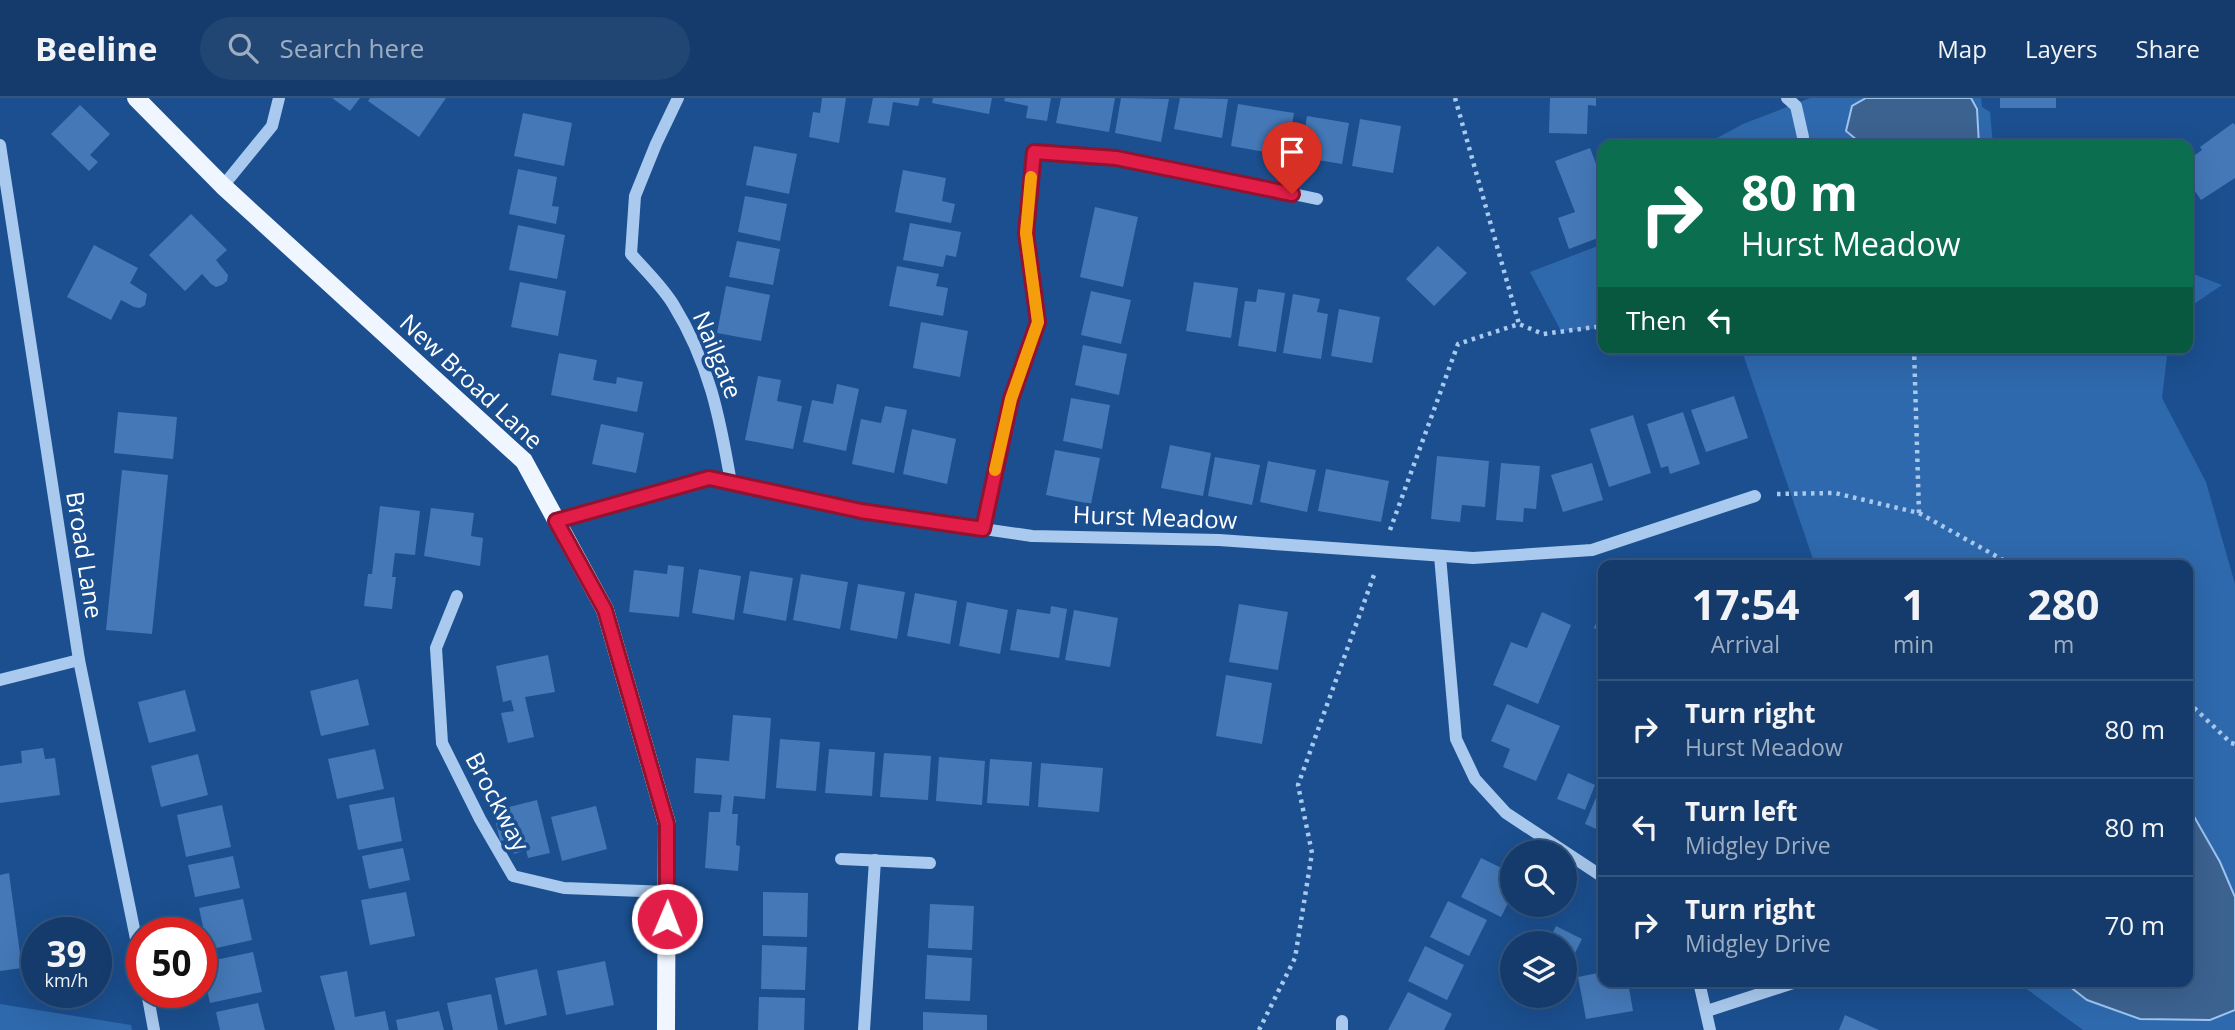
<!DOCTYPE html>
<html lang="en">
<head>
<meta charset="utf-8">
<style>
	:root { --surface:#143b6b; --page:#214673; --text:#f1f3f6; --muted:#9dadc1; --line:#33557e }
	body { margin:0; font-family:"Open Sans",sans-serif; background:var(--page); color:var(--text); height:100vh; display:flex; flex-direction:column; font-size:26px; white-space:nowrap }
	* { box-sizing:border-box; margin:0 }
	p { font-size:23px; color:var(--muted) }
	.icon { flex:none; width:38px; height:38px; fill:none; stroke:currentColor; stroke-width:2; stroke-linecap:round; stroke-linejoin:round }
	.map { position:relative; flex:1; overflow:hidden }
	.sheet { position:absolute; left:1598px; top:462px; width:595px; height:427px; display:flex; flex-direction:column; background:var(--surface); border-radius:14px; box-shadow:0 7px 28px #0002,0 0 0 2px var(--line) }
	.sheet>* { flex:none }
	.top-card { position:absolute; left:1598px; top:42px; width:595px; height:214px; border-radius:14px; box-shadow:0 7px 28px #0002,0 0 0 2px var(--line); background:#0b6e4f; color:#fff; overflow:hidden }
	.buttons { position:absolute; left:1500px; top:742px; display:grid; gap:14px }
	.buttons a { display:grid; place-items:center; width:77px; height:77px; border-radius:50%; background:var(--surface); box-shadow:0 7px 28px #0002,0 0 0 2px var(--line); font-size:35px }
	.speed { position:absolute; left:21px; top:819px; display:flex; gap:14px; font-size:35px; font-weight:700; text-align:center }
	.speed>* { display:grid; place-content:center; width:91px; height:91px; border-radius:50%; background:var(--surface); box-shadow:0 7px 28px #0002,0 0 0 2px var(--line); line-height:1 }
	.speed small { font-size:18px; font-weight:400 }
	.speed .limit { border:10px solid #d22; background:#fff; color:#111 }
	.pin { position:absolute; display:grid; place-items:center; width:60px; height:60px; color:#fff; margin:-72px -30px; border-radius:50% 50% 50% 0; rotate:-45deg; box-shadow:0 0 7px #0007 }
	.pin .icon { rotate:45deg }
	.me { position:absolute; width:77px; margin:-38px; rotate:1deg; stroke-linejoin:round; filter:drop-shadow(0 0 5px #0008) }
	.turn { display:flex; align-items:center; gap:24px; height:147px; padding:0 28px; font-size:32px }
	.turn .icon { width:91px; height:91px; stroke-width:2.5 }
	.turn b { display:block; font-size:49px; line-height:60px }
	.then { display:flex; align-items:center; height:66px; padding:0 28px; background:#0003; gap:14px; font-size:26px }
	.eta { display:flex; justify-content:space-evenly; align-items:center; height:119px; text-align:center }
	.eta b { font-size:42px; font-weight:700; line-height:49px }
	ul { padding:0; list-style:none }
	li { display:flex; align-items:center; gap:21px; height:98px; padding:0 28px; border-top:2px solid var(--line) }
	li div { flex:1 }
	li b { display:block; font-size:26px }
	li em { font-style:normal }
	header { display:flex; align-items:center; gap:42px; box-sizing:border-box; height:98px; padding:0 35px; background:var(--surface); border-bottom:2px solid var(--line) }
	header strong { font-size:33px }
	nav { display:flex; gap:38px; margin-inline-start:auto; font-size:24px }
	.search { width:490px; height:63px; background:var(--page); display:flex; align-items:center; gap:18px; box-sizing:border-box; padding:0 24px; border-radius:38px; color:var(--muted); font-size:26px }
	.map>svg:first-child { display:block }
</style>
</head>
<body>
<header>
<strong>Beeline</strong>
<div class="search"><svg class="icon" aria-label="search" viewBox="0 0 24 24"><circle cx="10" cy="10" r="6"/><path d="M15 15l6 6"/></svg>Search here</div>
<nav><a>Map</a><a>Layers</a><a>Share</a></nav>
</header>
<div class="map">
<svg width="2235" height="932" viewBox="0 0 2235 932">
	<rect width="100%" height="100%" fill="#1b4f8f"/>
	<g fill="#2e69ad">
		<path d="M1810,0H1981L1982,9L1990,14L1993,47H1704L1743,26Z"/>
		<path d="M1603,146V230L1561,233L1530,174Z"/>
		<path d="M2188,174L2222,187L2188,210Z"/>
		<path d="M1741,250H2168L2162,300L2206,384L2235,486V932H2083L2017,884H2188V467H1815Z"/>
		<path d="M0,906L131,927L132,932H0Z"/>
	</g>
	<g fill="#3c6290" stroke="#9cc4f0" stroke-width="2">
		<path d="M1866,0H1971L1977,11L1979,47H1863L1846,33L1852,8Z"/>
		<path d="M2188,708L2220,764L2235,799V912L2210,922L2140,921L2087,902L2064,884H2188Z"/>
	</g>
	<g fill="#4478b7">
		<path d="M332,0H360L350,13Z"/>
		<path d="M370,0H446L419,39L368,3Z"/>
		<path d="M822,0H846L839,45L809,39L813,14L820,15Z"/>
		<path d="M873,0H920L918,8L893,4L889,28L868,25Z"/>
		<path d="M933,0H992L989,16L932,5Z"/>
		<path d="M1005,0H1051L1047,23L1026,20L1028,8L1004,3Z"/>
		<path d="M1061,0H1115L1109,34L1056,25Z"/>
		<path d="M1121,0L1169,1L1161,44L1115,35Z"/>
		<path d="M1180,0L1228,1L1222,40L1174,31Z"/>
		<path d="M1550,0H1596V8L1588,7L1587,36L1549,35Z"/>
		<rect x="2000" y="0" width="56" height="10"/>
		<path d="M1238,6L1294,15L1287,58L1231,48Z"/>
		<path d="M80,7L110,36L90,57L98,64L89,73L51,36Z"/>
		<path d="M523,15L572,25L564,68L514,58Z"/>
		<path d="M1307,18L1349,25L1342,66L1300,59Z"/>
		<path d="M1360,21L1401,28L1393,75L1352,68Z"/>
		<path d="M2233,25L2235,27V80L2201,102L2188,83V62L2202,52L2200,49Z"/>
		<path d="M754,48L797,56L789,96L746,87Z"/>
		<path d="M1590,50L1600,76L1603,75V138L1569,151L1558,120L1575,114L1555,63Z"/>
		<path d="M518,71L557,79L552,108L559,109L556,126L509,116Z"/>
		<path d="M903,72L946,80L942,103L955,106L951,125L895,114Z"/>
		<path d="M745,98L787,106L780,143L738,134Z"/>
		<path d="M1095,109L1138,119L1123,189L1080,179Z"/>
		<path d="M191,116L227,152L216,162L228,177L227,183L222,187L216,189L211,186L202,176L185,193L149,157Z"/>
		<path d="M910,125L961,134L956,159L946,157L943,169L903,162Z"/>
		<path d="M518,127L565,137L557,181L509,172Z"/>
		<path d="M737,143L780,151L773,187L729,179Z"/>
		<path d="M94,147L138,170L130,185L147,196L145,207L140,210L134,209L121,202L111,222L67,199Z"/>
		<path d="M1438,148L1467,175L1434,208L1406,181Z"/>
		<path d="M897,168L939,176L936,188L948,190L943,218L889,208Z"/>
		<path d="M520,184L566,193L558,238L511,229Z"/>
		<path d="M1194,184L1238,190L1231,240L1186,233Z"/>
		<path d="M726,188L770,197L761,243L717,235Z"/>
		<path d="M1258,191L1285,195L1276,254L1238,248L1245,203L1256,204Z"/>
		<path d="M1091,193L1131,202L1121,246L1081,237Z"/>
		<path d="M1293,196L1320,201L1317,214L1328,216L1321,261L1283,255Z"/>
		<path d="M1339,211L1380,219L1372,265L1331,258Z"/>
		<path d="M921,224L968,233L960,279L913,270Z"/>
		<path d="M1083,247L1127,256L1119,297L1075,287Z"/>
		<path d="M559,255L597,262L593,282L616,286L617,279L643,284L637,314L551,297Z"/>
		<path d="M758,278L781,282L777,303L802,308L793,351L745,342Z"/>
		<path d="M837,286L859,291L846,353L803,344L812,302L833,306Z"/>
		<path d="M1734,298L1748,340L1706,354L1691,312Z"/>
		<path d="M1071,300L1110,307L1102,351L1063,343Z"/>
		<path d="M885,308L907,312L894,375L852,366L861,321L881,325Z"/>
		<path d="M118,314L177,319L173,361L114,355Z"/>
		<path d="M1683,314L1700,366L1670,376L1668,368L1661,370L1647,326Z"/>
		<path d="M1633,317L1651,375L1609,389L1590,331Z"/>
		<path d="M601,326L644,335L636,375L592,366Z"/>
		<path d="M912,331L956,341L947,386L903,376Z"/>
		<path d="M1170,347L1211,355L1203,398L1161,390Z"/>
		<path d="M1055,352L1100,360L1091,406L1046,397Z"/>
		<path d="M1437,358L1489,363L1485,409L1462,407L1460,424L1431,421Z"/>
		<path d="M1215,359L1260,367L1252,407L1208,398Z"/>
		<path d="M1268,363L1316,372L1307,414L1260,404Z"/>
		<path d="M1501,365L1540,368L1536,411L1524,410L1523,424L1496,422Z"/>
		<path d="M1592,365L1603,402L1563,414L1551,377Z"/>
		<path d="M1326,371L1389,383L1381,424L1318,413Z"/>
		<path d="M122,372L168,377L152,536L106,532Z"/>
		<path d="M380,408L420,413L415,457L395,455L392,479H396L392,511L364,508L368,476H372Z"/>
		<path d="M431,410L474,415L471,438L483,440L480,468L424,458Z"/>
		<path d="M668,467L684,469L679,519L629,514L634,472L667,476Z"/>
		<path d="M699,471L741,478L734,522L692,515Z"/>
		<path d="M750,473L793,480L786,523L743,515Z"/>
		<path d="M801,476L848,484L840,531L793,522Z"/>
		<path d="M858,486L905,494L897,541L850,532Z"/>
		<path d="M915,495L957,503L950,546L907,538Z"/>
		<path d="M967,504L1008,512L1000,556L959,548Z"/>
		<path d="M1239,506L1288,514L1278,572L1229,564Z"/>
		<path d="M1051,508L1067,511L1059,560L1010,552L1017,511L1050,516Z"/>
		<path d="M1603,509V534L1594,530Z"/>
		<path d="M1074,512L1118,520L1110,569L1065,562Z"/>
		<path d="M1542,514L1571,527L1538,606L1493,587L1511,544L1527,550Z"/>
		<path d="M548,557L555,594L525,599L534,639L508,645L501,615L514,613L511,602L503,604L496,568Z"/>
		<path d="M1226,577L1272,585L1262,646L1216,638Z"/>
		<path d="M358,581L369,627L321,638L310,593Z"/>
		<path d="M185,592L196,633L149,645L138,604Z"/>
		<path d="M1507,606L1560,628L1536,683L1503,669L1510,651L1491,643Z"/>
		<path d="M733,617L771,620L765,701L734,698L732,716H738L736,747L740,748L738,773L705,770L709,714H720L722,697L694,695L696,660L729,663Z"/>
		<path d="M780,641L820,644L816,693L776,690Z"/>
		<path d="M43,650L45,661L55,660L60,697L0,705V668L22,665L21,653Z"/>
		<path d="M375,651L384,691L337,701L328,661Z"/>
		<path d="M829,651L875,654L872,698L825,695Z"/>
		<path d="M884,655L931,658L928,702L880,699Z"/>
		<path d="M198,656L208,697L161,709L151,668Z"/>
		<path d="M939,659L985,663L982,707L936,703Z"/>
		<path d="M990,661L1032,664L1029,708L987,705Z"/>
		<path d="M1041,665L1103,670L1099,714L1038,709Z"/>
		<path d="M1568,675L1595,687L1585,712L1557,701Z"/>
		<path d="M1603,683V734L1585,726Z"/>
		<path d="M394,699L402,743L358,752L349,707Z"/>
		<path d="M537,702L550,755L528,760L526,752L514,756L510,741L500,743L493,713Z"/>
		<path d="M222,707L231,749L186,759L177,717Z"/>
		<path d="M596,708L607,751L562,763L551,719Z"/>
		<path d="M403,750L410,782L369,791L362,758Z"/>
		<path d="M233,758L240,790L195,799L188,767Z"/>
		<path d="M1481,760L1512,775V797L1501,819L1461,799Z"/>
		<path d="M9,775L22,870L0,873V777Z"/>
		<path d="M406,794L415,838L370,847L361,802Z"/>
		<path d="M763,794L808,795L807,839L763,838Z"/>
		<path d="M243,801L252,842L208,852L199,810Z"/>
		<path d="M1448,803L1487,822L1469,858L1430,839Z"/>
		<path d="M930,806L974,808L972,852L928,850Z"/>
		<path d="M1556,828L1582,841L1570,865L1564,862V845H1548Z"/>
		<path d="M762,847L807,849L805,892L761,891Z"/>
		<path d="M1425,848L1464,867L1447,902L1408,883Z"/>
		<path d="M253,854L262,894L210,905L201,865Z"/>
		<path d="M927,857L972,860L970,903L925,901Z"/>
		<path d="M605,863L614,907L566,917L557,873Z"/>
		<path d="M537,871L547,917L505,927L495,880Z"/>
		<path d="M347,873L355,919L385,913L389,932H335L320,878Z"/>
		<path d="M1603,874V884H1628L1633,913L1586,921L1578,879Z"/>
		<path d="M1408,894L1452,916L1444,932H1388Z"/>
		<path d="M491,896L498,932H453L447,905Z"/>
		<path d="M759,899L805,900L804,932H758Z"/>
		<path d="M258,905L265,932H220L216,914Z"/>
		<path d="M439,913L444,932H398L396,922Z"/>
		<path d="M923,914L987,917V932H923Z"/>
		<path d="M1845,917L1879,932H1839Z"/>
	</g>
	<g fill="none" stroke-linecap="round" stroke-linejoin="round">
		<g stroke="#a9c9ee" stroke-width="4.5" stroke-dasharray="3.5 5" stroke-linecap="butt">
			<path d="M1455,0L1519,226"/>
			<path d="M1914,250L1919,415"/>
			<path d="M1777,396L1835,395L1919,415L2012,467"/>
			<path d="M1390,432L1458,246L1519,226L1543,236L1603,228"/>
			<path d="M2188,604L2231,645L2235,646"/>
			<path d="M1259,932L1295,860L1312,755L1298,687L1374,477"/>
		</g>
		<g stroke="#a9c9ee" stroke-width="12">
			<path d="M678,0L656,46L635,98L631,156C645,172 662,188 673,206C709,264 720,320 731,385"/>
			<path d="M1787,0L1796,8L1803,39"/>
			<path d="M0,47L79,562L142,870"/>
			<path d="M223,88L272,28L279,0"/>
			<path d="M556,423L709,380L861,413L1032,438L1219,442L1473,460L1592,452L1755,398"/>
			<path d="M983,431L1011,301L1038,224L1026,135L1034,54L1116,59L1317,101"/>
			<path d="M1440,458L1456,641L1475,681L1506,715L1603,779"/>
			<path d="M457,498L436,550L442,645L480,721L513,778L564,790L668,794"/>
			<path d="M0,582L79,562"/>
			<path d="M841,761L930,765"/>
			<path d="M1699,884L1710,932"/>
			<path d="M147,894L154,932"/>
			<path d="M1707,913L1796,884"/>
			<path d="M864,932L875,762"/>
			<path d="M1342,932V923"/>
		</g>
		<path stroke="#f0f6ff" stroke-width="18" d="M136,0L223,88L524,363L605,512L667,726L666,932"/>
	</g>
	<g fill="none" stroke-linecap="round" stroke-linejoin="round">
		<defs>
			<path id="route" d="M667,821V726L605,512L556,423L709,380L861,413L983,431L1011,301L1038,224L1026,135L1034,54L1116,60L1292,96"/>
		</defs>
		<use href="#route" stroke="#92132f" stroke-width="18"/>
		<use href="#route" stroke="#e11d48" stroke-width="12"/>
		<path stroke="#f59e0b" stroke-width="12" d="M995,372L1011,301L1038,224L1026,135L1031,79"/>
	</g>
	<g text-anchor="middle" stroke-width="7" stroke-linejoin="round" paint-order="stroke">
		<g font-size="24" fill="#fff" stroke="#1b4f8f">
			<text transform="translate(717 257) rotate(68)" y="8">Nailgate</text>
			<text transform="translate(471 284) rotate(43)" y="8">New Broad Lane</text>
			<text transform="translate(1155 420) rotate(2)" y="8">Hurst Meadow</text>
			<text transform="translate(84 457) rotate(81)" y="8">Broad Lane</text>
			<text transform="translate(497 704) rotate(62)" y="8">Brockway</text>
		</g>
	</g>
</svg>
<div class="buttons">
<a><svg class="icon" aria-label="search" viewBox="0 0 24 24"><circle cx="10" cy="10" r="6"/><path d="M15 15l6 6"/></svg></a>
<a><svg class="icon" aria-label="layers" viewBox="0 0 24 24"><path d="M12 4l9 5-9 5-9-5zM3 14l9 5 9-5"/></svg></a>
</div>
<div class="speed"><div>39<small>km/h</small></div><div class="limit">50</div></div>
<div class="pin" style="left:1292px;top:96px;background:#d93025"><svg class="icon" aria-label="arrive" viewBox="0 0 24 24"><path d="M6 21V4h12l-3 4 3 4H6"/></svg></div>
<svg class="me" style="left:667px;top:821px" viewBox="-20 -20 40 40"><circle r="17" fill="#e11d48" stroke="#fff" stroke-width="3"/><path d="M0-11L8 9 0 5-8 9z" fill="#fff"/></svg>
<div class="top-card">
<div class="turn"><svg class="icon" aria-label="right" viewBox="0 0 24 24"><path d="M7 20v-9h11M14 6l5 5-5 5"/></svg><div><b>80 m</b>Hurst Meadow</div></div>
<div class="then">Then<svg class="icon" aria-label="left" viewBox="0 0 24 24"><path d="M17 20v-9H6M10 6l-5 5 5 5"/></svg></div>
</div>
<section class="sheet">
<div class="eta">
<div><b>17:54</b><p>Arrival</p></div>
<div><b>1</b><p>min</p></div>
<div><b>280</b><p>m</p></div>
</div>
<ul>
<li><svg class="icon" aria-label="right" viewBox="0 0 24 24"><path d="M7 20v-9h11M14 6l5 5-5 5"/></svg><div><b>Turn right</b><p>Hurst Meadow</p></div><em>80 m</em></li>
<li><svg class="icon" aria-label="left" viewBox="0 0 24 24"><path d="M17 20v-9H6M10 6l-5 5 5 5"/></svg><div><b>Turn left</b><p>Midgley Drive</p></div><em>80 m</em></li>
<li><svg class="icon" aria-label="right" viewBox="0 0 24 24"><path d="M7 20v-9h11M14 6l5 5-5 5"/></svg><div><b>Turn right</b><p>Midgley Drive</p></div><em>70 m</em></li>
</ul>
</section>
</div>
</body>
</html>
